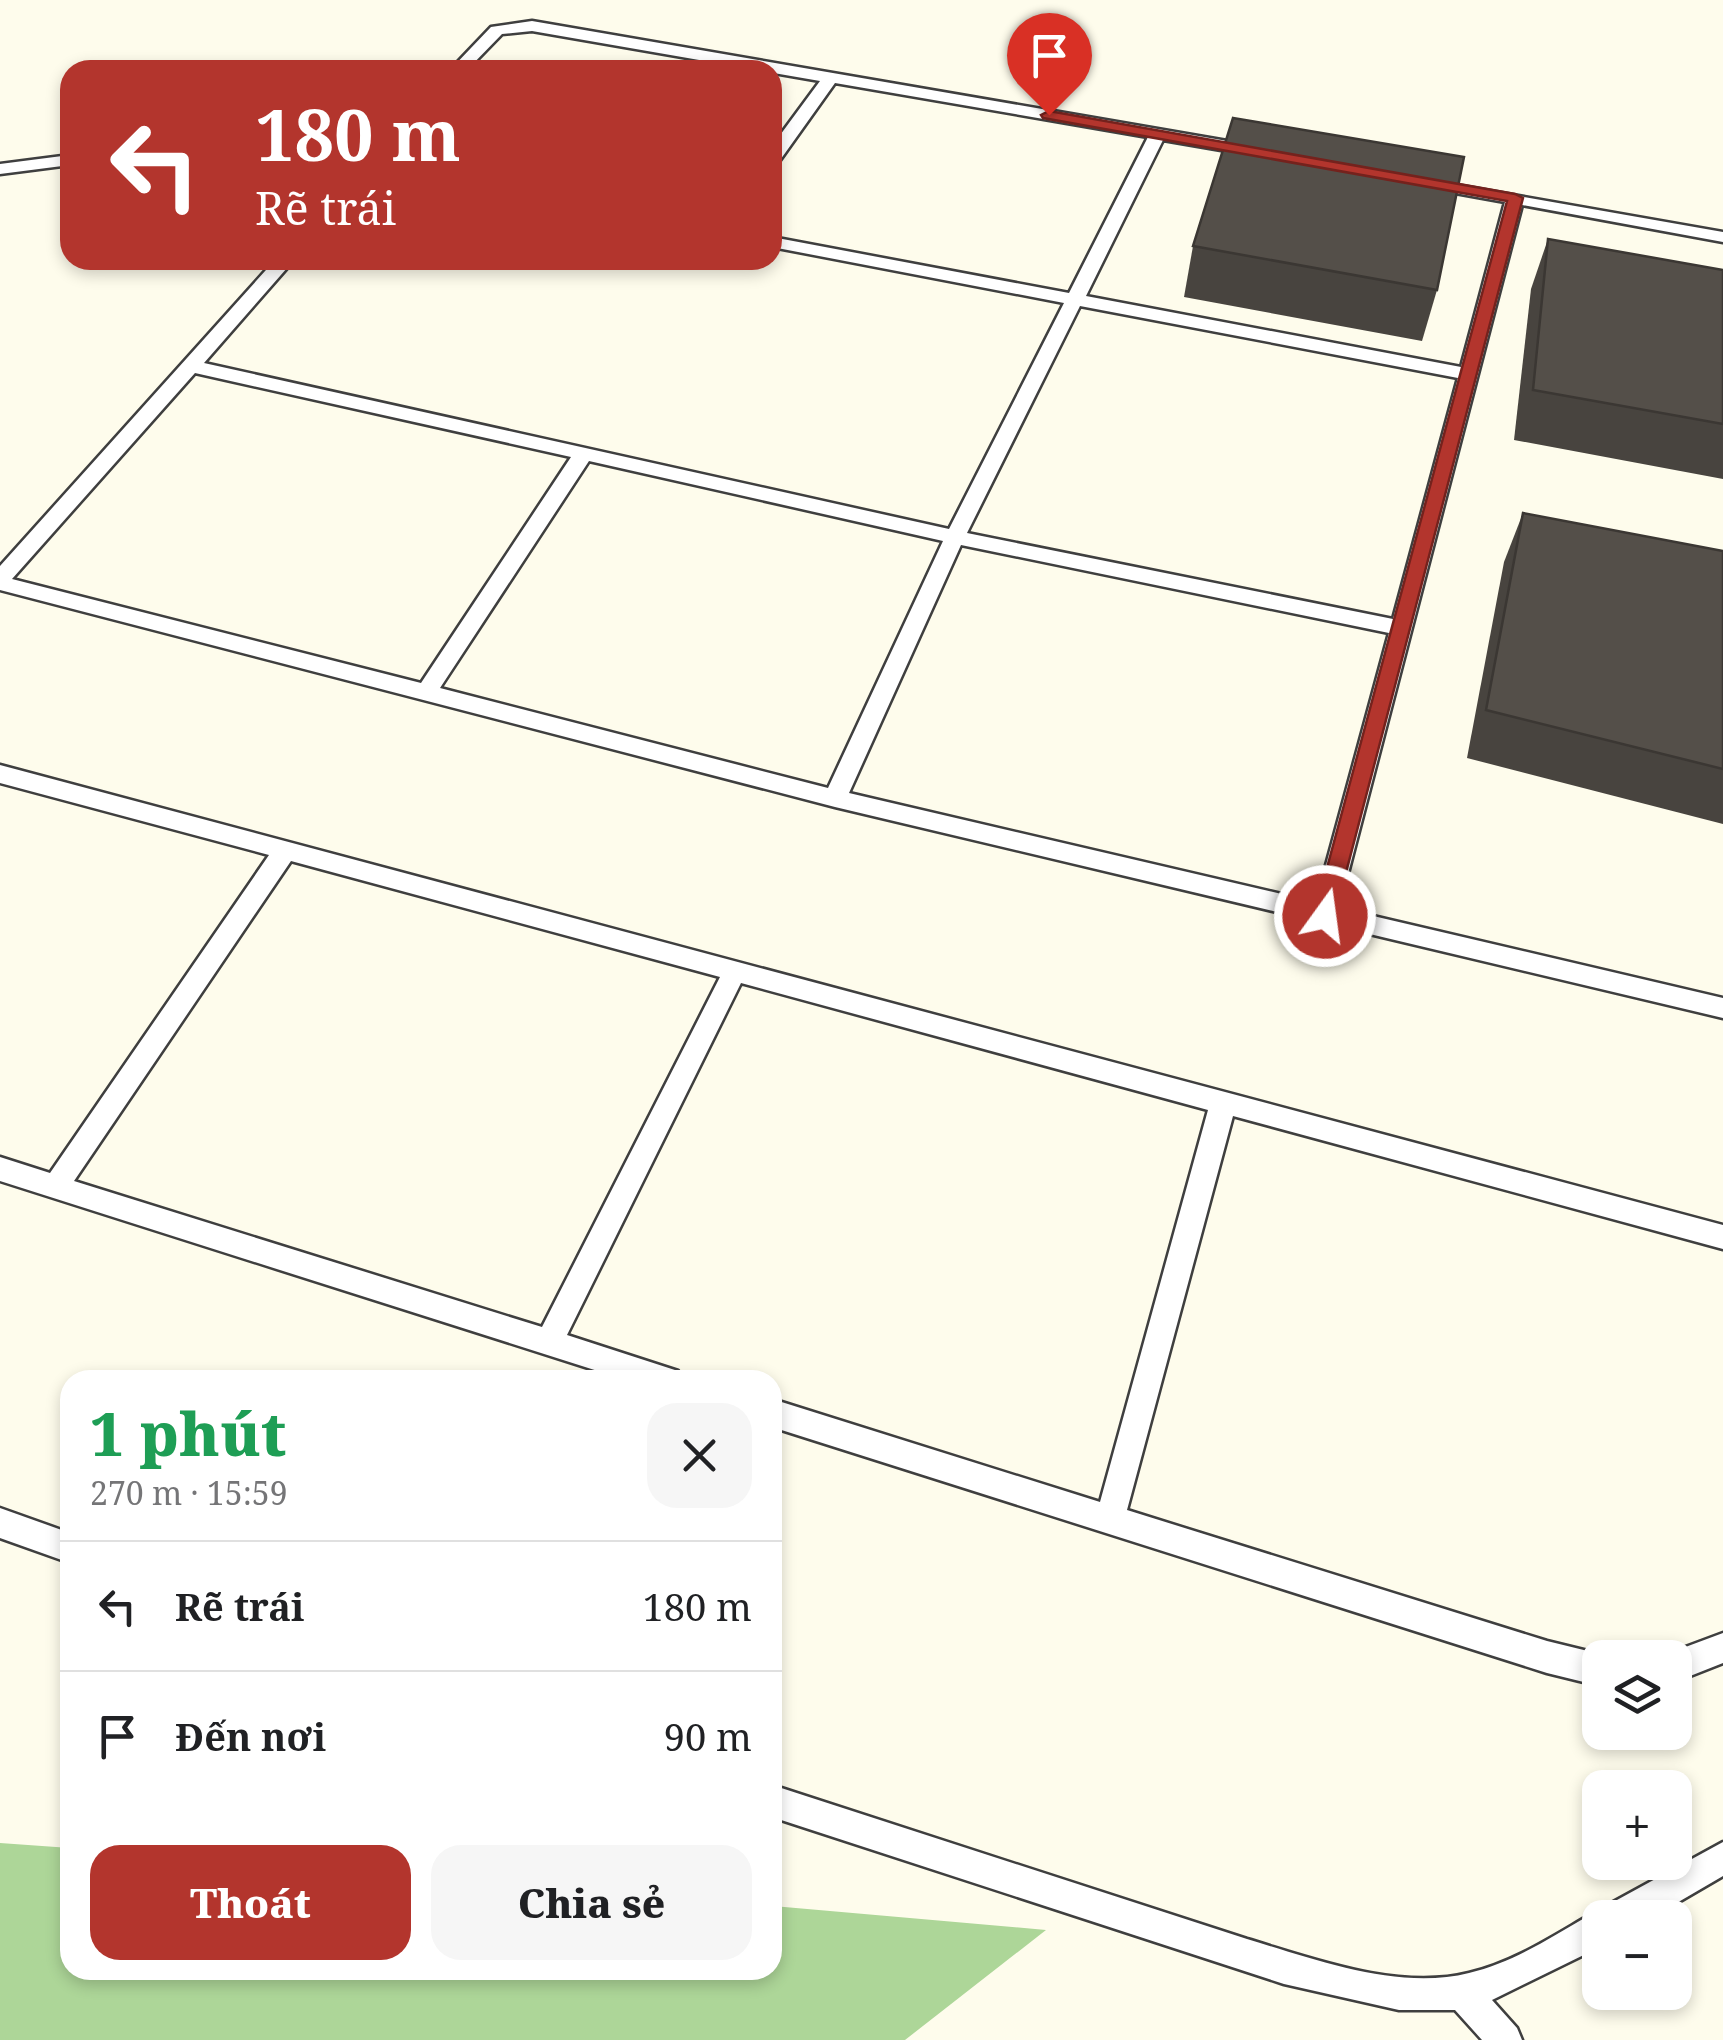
<!DOCTYPE html>
<html lang="vi">
<head>
<meta charset="utf-8">
<style>
	:root { --surface:#fff; --page:#f6f6f6; --text:#202124; --muted:#757577; --line:#e0e0e0; --accent:#b3352d }
	body { margin:0; font-family:"Noto Serif",serif; background:var(--page); color:var(--text); height:100vh; display:flex; flex-direction:column; font-size:38px; white-space:nowrap }
	* { box-sizing:border-box; margin:0 }
	p { font-size:32px; color:var(--muted) }
	.icon { flex:none; width:55px; height:55px; fill:none; stroke:currentColor; stroke-width:2; stroke-linecap:round; stroke-linejoin:round }
	.map { position:relative; flex:1; overflow:hidden }
	.sheet { position:absolute; left:60px; top:1370px; width:722px; height:610px; display:flex; flex-direction:column; background:var(--surface); border-radius:30px; box-shadow:0 5px 15px #0003 }
	.sheet>* { flex:none }
	.hud { position:absolute; left:60px; top:60px; width:722px; height:210px; border-radius:30px; box-shadow:0 5px 15px #0003; background:#b3352d; color:#fff; overflow:hidden }
	.fabs { position:absolute; left:1582px; top:1640px; display:grid; gap:20px }
	.fabs a { display:grid; place-items:center; width:110px; height:110px; border-radius:20px; background:var(--surface); box-shadow:0 5px 15px #0003; font-size:50px }
	.pin { position:absolute; display:grid; place-items:center; width:85px; height:85px; color:#fff; margin:-102px -42px; border-radius:50% 50% 50% 0; rotate:-45deg; box-shadow:0 0 10px #0007 }
	.pin .icon { rotate:45deg }
	.me { position:absolute; width:110px; margin:-55px; rotate:14deg; stroke-linejoin:round; filter:drop-shadow(0 0 8px #0008) }
	.turn { display:flex; align-items:center; gap:35px; height:210px; padding:0 30px; font-size:45px }
	.turn .icon { width:130px; height:130px; stroke-width:2.5 }
	.turn b { display:block; font-size:70px; line-height:85px }
	.round { display:grid; place-items:center; flex:none; width:105px; height:105px; border-radius:30px; background:var(--page) }
	.headline { display:flex; align-items:center; justify-content:space-between; height:170px; padding:0 30px }
	h1 { font-size:60px; font-weight:800; line-height:75px; color:#1e9e55 }
	.action { display:flex; gap:20px; margin-top:auto; padding:20px 30px }
	.action a { flex:1; height:115px; border-radius:30px; background:var(--accent); color:#fff; font-size:40px; font-weight:800; line-height:115px; text-align:center }
	.action a+a { background:var(--page); color:var(--text) }
	ul { padding:0; list-style:none }
	li { display:flex; align-items:center; gap:30px; height:130px; padding:0 30px; border-top:2px solid var(--line) }
	li div { flex:1 }
	li b { display:block; font-size:38px }
	li em { font-style:normal }
	.map>svg:first-child { display:block }
</style>
</head>
<body>
<div class="map">
<svg width="1723" height="2040" viewBox="0 0 1723 2040">
	<rect width="100%" height="100%" fill="#fefcec"/>
	<path fill="#add698" d="M0,1843L70,1848V1970H772L773,1906L1046,1930L905,2040H0Z"/>
	<g fill="none" stroke-linecap="round" stroke-linejoin="round">
		<defs>
			<g id="lane">
				<path d="M532,21L1262,147L1264,151L1256,156L1163,140L1086,296L1461,367L1505,202L1422,187V179L1723,232V242L1522,205L1339,908L1723,998V1018L835,807L0,590V566L275,260H294L204,363L949,529L1064,303L772,247V237L1069,293L1148,137L835,83L778,163L772,164V146L820,81L532,31L502,34L467,70H450L491,27ZM1080,306L1458,378L1393,619L967,533ZM195,373L571,457L421,683L12,579ZM589,461L943,541L828,788L440,688ZM961,545L1389,633L1316,902L849,793Z"/>
				<path d="M70,155V165L0,174V164Z"/>
				<path d="M0,765L1723,1225V1249L1233,1116L1127,1510L1547,1641L1600,1654L1607,1658H1600V1686L1547,1673L772,1427V1399L1100,1502L1208,1110L741,983L567,1335L678,1371L682,1380H626L0,1181V1157L50,1173L269,855L0,783ZM291,861L720,977L542,1327L74,1181Z"/>
				<path d="M0,1508L70,1533V1563L0,1538Z"/>
				<path d="M1723,1633V1663L1675,1682V1658L1664,1655Z"/>
				<path d="M772,1785L1247,1939C1314,1959 1398,1991 1469,1973C1512,1963 1550,1938 1588,1916L1603,1913L1606,1906L1723,1842V1876L1651,1918H1600V1947L1492,2000L1517,2028L1522,2040H1482L1455,2010H1399L1284,1984L772,1817Z"/>
			</g>
		</defs>
		<use href="#lane" stroke="#3f3f3f" stroke-width="5"/>
		<use href="#lane" fill="#fff" fill-rule="evenodd"/>
	</g>
	<g fill="#48443f">
		<path d="M1548,239L1723,270V479L1514,440L1531,289Z"/>
		<path d="M1193,246L1437,290L1422,341L1184,297Z"/>
		<path d="M1523,513L1723,551V824L1467,758L1504,562Z"/>
	</g>
	<g fill="#544f49" stroke="#3b3733" stroke-width="2.5">
		<path d="M1233,118L1464,157L1437,290L1193,246Z"/>
		<path d="M1548,239L1723,270V424L1533,390Z"/>
		<path d="M1523,513L1723,551V769L1486,710Z"/>
	</g>
	<path fill="#b3352d" stroke="#74221d" stroke-width="2.5" d="M1049,111L1515,194L1523,198L1333,922L1325,924L1314,916L1507,201L1043,118L1041,115Z"/>
</svg>
<div class="fabs">
<a><svg class="icon" aria-label="layers" viewBox="0 0 24 24"><path d="M12 4l9 5-9 5-9-5zM3 14l9 5 9-5"/></svg></a>
<a>+</a>
<a>−</a>
</div>
<div class="pin" style="left:1049px;top:115px;background:#d93025"><svg class="icon" aria-label="arrive" viewBox="0 0 24 24"><path d="M6 21V4h12l-3 4 3 4H6"/></svg></div>
<svg class="me" style="left:1325px;top:916px" viewBox="-20 -20 40 40"><circle r="17" fill="#b3352d" stroke="#fff" stroke-width="3"/><path d="M0-11L8 9 0 5-8 9z" fill="#fff"/></svg>
<div class="hud">
<div class="turn"><svg class="icon" aria-label="left" viewBox="0 0 24 24"><path d="M17 20v-9H6M10 6l-5 5 5 5"/></svg><div><b>180 m</b>Rẽ trái</div></div>
</div>
<section class="sheet">
<div class="headline"><div><h1>1 phút</h1><p>270 m · 15:59</p></div><a class="round"><svg class="icon" aria-label="close" viewBox="0 0 24 24"><path d="M6 6l12 12M18 6L6 18"/></svg></a></div>
<ul>
<li><svg class="icon" aria-label="left" viewBox="0 0 24 24"><path d="M17 20v-9H6M10 6l-5 5 5 5"/></svg><div><b>Rẽ trái</b></div><em>180 m</em></li>
<li><svg class="icon" aria-label="arrive" viewBox="0 0 24 24"><path d="M6 21V4h12l-3 4 3 4H6"/></svg><div><b>Đến nơi</b></div><em>90 m</em></li>
</ul>
<div class="action"><a>Thoát</a><a>Chia sẻ</a></div>
</section>
</div>
</body>
</html>
